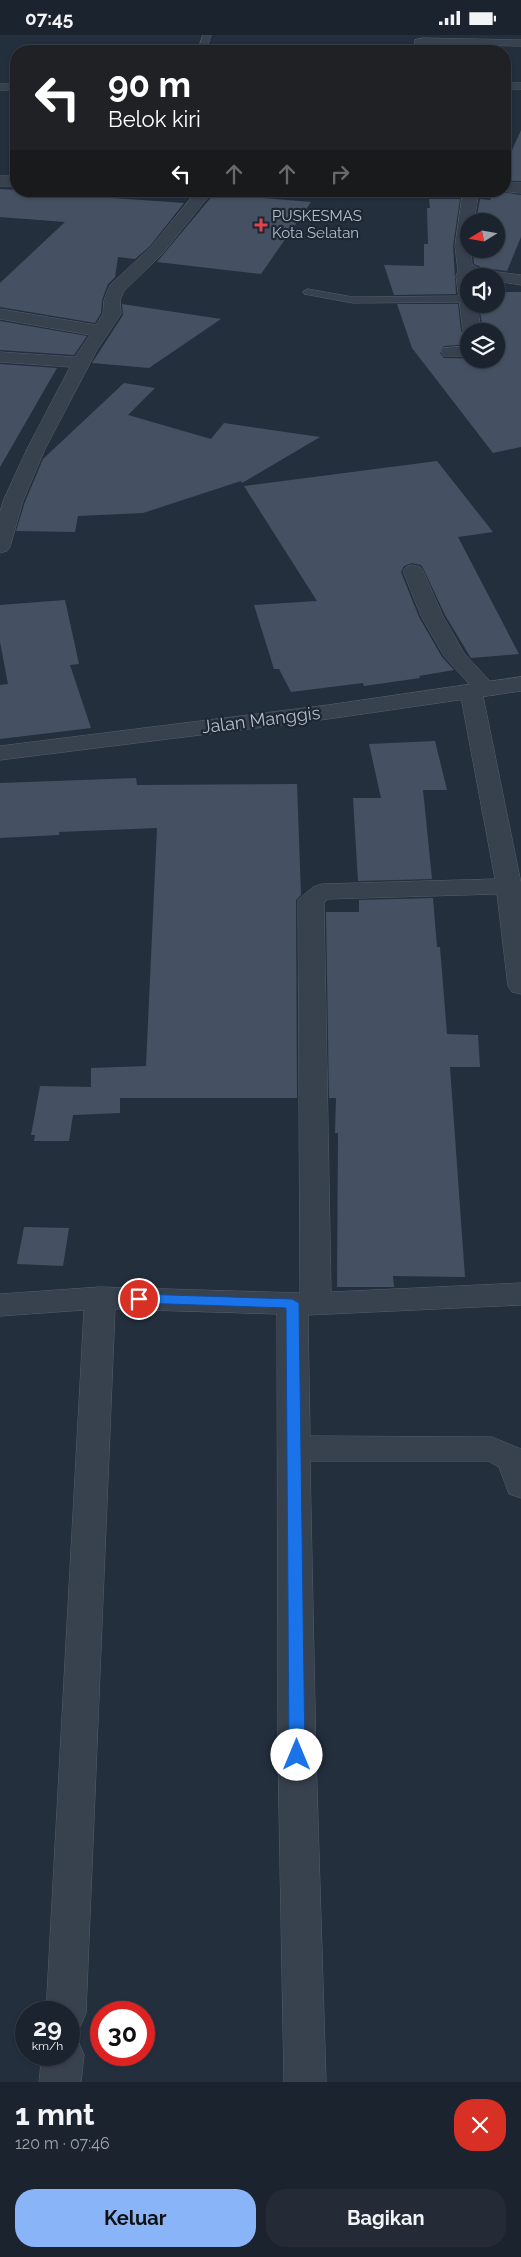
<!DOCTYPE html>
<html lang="id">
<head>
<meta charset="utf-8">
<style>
	:root { --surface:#1b232e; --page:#242b36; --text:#f1f3f6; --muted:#a0a4aa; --line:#39404a; --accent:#8ab4f8 }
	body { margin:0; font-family:Raleway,sans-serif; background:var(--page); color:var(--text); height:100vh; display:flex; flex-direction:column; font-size:19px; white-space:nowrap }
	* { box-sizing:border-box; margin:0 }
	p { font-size:16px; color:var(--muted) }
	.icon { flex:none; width:28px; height:28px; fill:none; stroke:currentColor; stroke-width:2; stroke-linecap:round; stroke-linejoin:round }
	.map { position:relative; height:2047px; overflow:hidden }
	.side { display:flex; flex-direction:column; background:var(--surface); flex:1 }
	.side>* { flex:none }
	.top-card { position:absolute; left:10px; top:10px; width:501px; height:152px; border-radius:20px; box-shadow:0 1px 4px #0004,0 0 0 1px var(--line); background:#202124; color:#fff; overflow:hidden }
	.needle { width:32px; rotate:259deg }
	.tools { position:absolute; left:460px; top:178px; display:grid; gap:10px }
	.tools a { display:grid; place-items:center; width:45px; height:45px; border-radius:50%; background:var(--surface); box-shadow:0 1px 4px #0004,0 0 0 1px var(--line); font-size:25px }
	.speed { position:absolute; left:15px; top:1966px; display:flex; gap:10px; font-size:25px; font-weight:700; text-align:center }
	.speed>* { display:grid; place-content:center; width:65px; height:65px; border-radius:50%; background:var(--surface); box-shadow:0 1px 4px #0004,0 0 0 1px var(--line); line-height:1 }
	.speed small { font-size:12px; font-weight:400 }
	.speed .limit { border:8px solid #d22; background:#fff; color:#111 }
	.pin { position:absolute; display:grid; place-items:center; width:42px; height:42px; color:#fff; margin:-21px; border:2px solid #fff; border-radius:50%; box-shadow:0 1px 5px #0007 }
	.me { position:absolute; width:55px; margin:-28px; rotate:0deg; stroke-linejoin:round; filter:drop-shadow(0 0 4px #0008) }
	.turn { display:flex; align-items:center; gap:18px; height:105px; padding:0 15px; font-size:22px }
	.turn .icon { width:65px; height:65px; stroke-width:2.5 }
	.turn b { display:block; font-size:35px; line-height:42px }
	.lanes { display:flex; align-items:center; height:48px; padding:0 15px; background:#0003; justify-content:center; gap:25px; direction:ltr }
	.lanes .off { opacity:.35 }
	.round { display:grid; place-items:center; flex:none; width:52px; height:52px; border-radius:20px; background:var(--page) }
	.head { display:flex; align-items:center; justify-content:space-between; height:85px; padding:0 15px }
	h1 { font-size:30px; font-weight:700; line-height:38px }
	.button { display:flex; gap:10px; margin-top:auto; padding:10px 15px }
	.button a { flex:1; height:58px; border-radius:20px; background:var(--accent); color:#111; font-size:20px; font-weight:700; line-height:58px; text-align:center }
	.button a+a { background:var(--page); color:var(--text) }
	.status { display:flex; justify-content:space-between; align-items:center; height:35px; padding:0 25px; background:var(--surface); direction:ltr }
	.status svg { height:14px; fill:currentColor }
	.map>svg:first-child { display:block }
</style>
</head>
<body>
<div class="status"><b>07:45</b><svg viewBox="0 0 49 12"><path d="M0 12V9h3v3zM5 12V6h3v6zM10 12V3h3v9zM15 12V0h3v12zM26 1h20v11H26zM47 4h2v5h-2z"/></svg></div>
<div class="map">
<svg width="521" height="2047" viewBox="0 0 521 2047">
	<rect width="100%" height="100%" fill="#242f3e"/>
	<g fill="#455162">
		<path d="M521,95V146H505V131Z"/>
		<path d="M0,154L99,160L98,162L184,168L150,211L135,224L118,222L115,242L108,249L102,265L101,278L95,288L0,272V248L65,187L0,182Z"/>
		<path d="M494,156L521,160V202L507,236L483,233L474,229L473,214H496V186H476L480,164L490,165Z"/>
		<path d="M214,159L311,167L261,239L157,227Z"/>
		<path d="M429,164H460L453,211L456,259L394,260L384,230L424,231V209H428L427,173H430Z"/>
		<path d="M496,248L502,249L498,257H521V412L493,418L412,313L397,269H458L461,296L469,302V309L444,311L440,318L444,323L496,324V296H483L479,269H496Z"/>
		<path d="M122,269L221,284L149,333L92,328L123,280Z"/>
		<path d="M0,286L87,301L74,320L0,315Z"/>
		<path d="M0,329L57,333L0,432Z"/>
		<path d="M124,348L155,353L128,380L211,404L224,388L320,402L242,448L241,446L143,478L78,481L75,497L16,496L25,467L43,424Z"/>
		<path d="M437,426L493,497L458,502L519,619L471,623L445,580L424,535L421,530L412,528L404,531L401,537L419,582L442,622L454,635L419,641L420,643L364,651L363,648L291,657L279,634H274L254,570L317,566L244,451Z"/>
		<path d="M65,565L79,629L70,630L91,693L0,704V650L8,649L0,607V570Z"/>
		<path d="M435,706L447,755H423L432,844L358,846L353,763H381L369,709Z"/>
		<path d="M136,743L137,750L297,749L301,860L296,865L297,1063H120V1078L73,1080L69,1106H34L35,1100H31L40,1051L91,1052V1033L146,1031L157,793L59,797V800L0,803V748Z"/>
		<path d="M433,863L437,912H440L447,999L478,1000L480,1032H450L465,1242L393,1241L394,1252H337L338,1098H335L336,1063H329L326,877H359V865Z"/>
		<path d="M24,1192L69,1193L63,1231L17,1229Z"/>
	</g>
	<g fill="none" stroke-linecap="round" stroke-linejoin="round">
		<defs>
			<g id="service">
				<path d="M203,0H211L206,16H198Z"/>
				<path d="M423,3L521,5V11L423,9L422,16H414L415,5Z"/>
				<rect x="505" y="48" width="16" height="6"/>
				<rect x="0" y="49" width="16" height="6"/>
				<path d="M308,254L353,262L468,261L469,267L353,268L304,259L303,257Z"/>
			</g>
			<g id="minor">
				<rect x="0" y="141" width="16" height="10"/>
				<path d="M505,148H521V158L500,156H505Z"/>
				<path d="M197,156H213L163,218L124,256L120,265L121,279L97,315L45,414L23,466L10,512L7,516L0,518V477L3,466L27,414L70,332L0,327V317L75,322L90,300L0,284V274L96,290L103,279L104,265L110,250L151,212Z"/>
				<path d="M463,156H479L474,186H469V214H471L472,230L482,235L521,240V250L496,246V241H469V269H477L481,296H469V300L463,296L456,241L458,236L455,211Z"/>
				<path d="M469,311V321H444L441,317L444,313Z"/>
				<path d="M413,530L420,532L423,536L443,581L464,618L498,655L495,660L483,661L521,848V959L512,957L508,951L497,859L328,864L324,868L331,1257L521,1248V1270L308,1280L310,1401L492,1402L521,1414V1463L509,1459L499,1432L488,1426H310L316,1720L326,2047H284L278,1720L277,1279L115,1274L86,1978L80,1992L69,1996V1978H46L84,1275L0,1281V1259L100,1252L300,1258L298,865L313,852L322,849L495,844L460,657L463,652L470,650L444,621L421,581L403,536L406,532Z"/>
				<path d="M69,2003L78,2006L84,2020L81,2047H39L42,2020H69Z"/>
			</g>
			<path id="tertiary" d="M521,642V656L328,684L0,725V711L328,670Z"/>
		</defs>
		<use href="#service" stroke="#565f6c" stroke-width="1"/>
		<use href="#minor" stroke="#565f6c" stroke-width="1"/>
		<use href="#tertiary" stroke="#565f6c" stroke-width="1"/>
		<use href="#service" fill="#38414e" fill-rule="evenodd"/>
		<use href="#minor" fill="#38414e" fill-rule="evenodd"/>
		<use href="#tertiary" fill="#38414e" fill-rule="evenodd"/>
	</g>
	<path fill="#1a73e8" stroke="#114b97" d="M139,1259L292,1264L299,1268L305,1720L302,1725L297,1727L291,1725L289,1720L286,1273L139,1268L132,1264Z"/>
	<path fill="#e0444e" stroke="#1d2633" stroke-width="2" d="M258.5 182.5h5v5h5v5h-5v5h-5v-5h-5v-5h5z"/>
	<g text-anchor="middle" stroke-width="4.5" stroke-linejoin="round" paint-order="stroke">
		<g font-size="15" fill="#b4bcc9" stroke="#1d2633" text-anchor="start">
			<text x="272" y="186">PUSKESMAS<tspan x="272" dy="17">Kota Selatan</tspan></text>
		</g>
		<g font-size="18" fill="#b4bcc9" stroke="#1d2633">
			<text transform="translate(261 685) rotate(-7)" y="6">Jalan Manggis</text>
		</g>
	</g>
</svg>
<div class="tools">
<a><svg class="needle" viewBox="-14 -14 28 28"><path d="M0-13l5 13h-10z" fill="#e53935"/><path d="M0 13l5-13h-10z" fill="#a0a4aa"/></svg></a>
<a><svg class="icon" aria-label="sound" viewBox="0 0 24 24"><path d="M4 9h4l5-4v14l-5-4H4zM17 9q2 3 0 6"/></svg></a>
<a><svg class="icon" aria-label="layers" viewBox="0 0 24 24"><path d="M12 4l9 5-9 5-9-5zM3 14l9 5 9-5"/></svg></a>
</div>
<div class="speed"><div>29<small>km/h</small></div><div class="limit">30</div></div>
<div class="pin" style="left:139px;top:1264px;background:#d93025"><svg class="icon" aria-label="arrive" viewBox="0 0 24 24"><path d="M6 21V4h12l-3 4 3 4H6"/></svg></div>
<svg class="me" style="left:297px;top:1720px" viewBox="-20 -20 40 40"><circle r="19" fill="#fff"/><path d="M0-13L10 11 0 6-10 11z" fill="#1a73e8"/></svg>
<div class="top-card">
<div class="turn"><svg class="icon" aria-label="left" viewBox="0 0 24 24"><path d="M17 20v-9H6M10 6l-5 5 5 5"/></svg><div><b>90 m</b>Belok kiri</div></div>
<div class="lanes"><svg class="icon" aria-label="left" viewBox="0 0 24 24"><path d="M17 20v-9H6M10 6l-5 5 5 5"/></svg><svg class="icon off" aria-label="ahead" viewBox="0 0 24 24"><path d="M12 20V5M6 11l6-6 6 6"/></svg><svg class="icon off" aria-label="ahead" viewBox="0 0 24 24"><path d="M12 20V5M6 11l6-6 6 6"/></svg><svg class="icon off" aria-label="right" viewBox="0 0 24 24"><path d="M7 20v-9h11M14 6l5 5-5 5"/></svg></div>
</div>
</div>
<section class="side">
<div class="head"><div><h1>1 mnt</h1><p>120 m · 07:46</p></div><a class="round" style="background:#d93025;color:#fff"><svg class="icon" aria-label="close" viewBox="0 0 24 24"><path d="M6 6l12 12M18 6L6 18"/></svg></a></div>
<div class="button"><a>Keluar</a><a>Bagikan</a></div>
</section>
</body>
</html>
